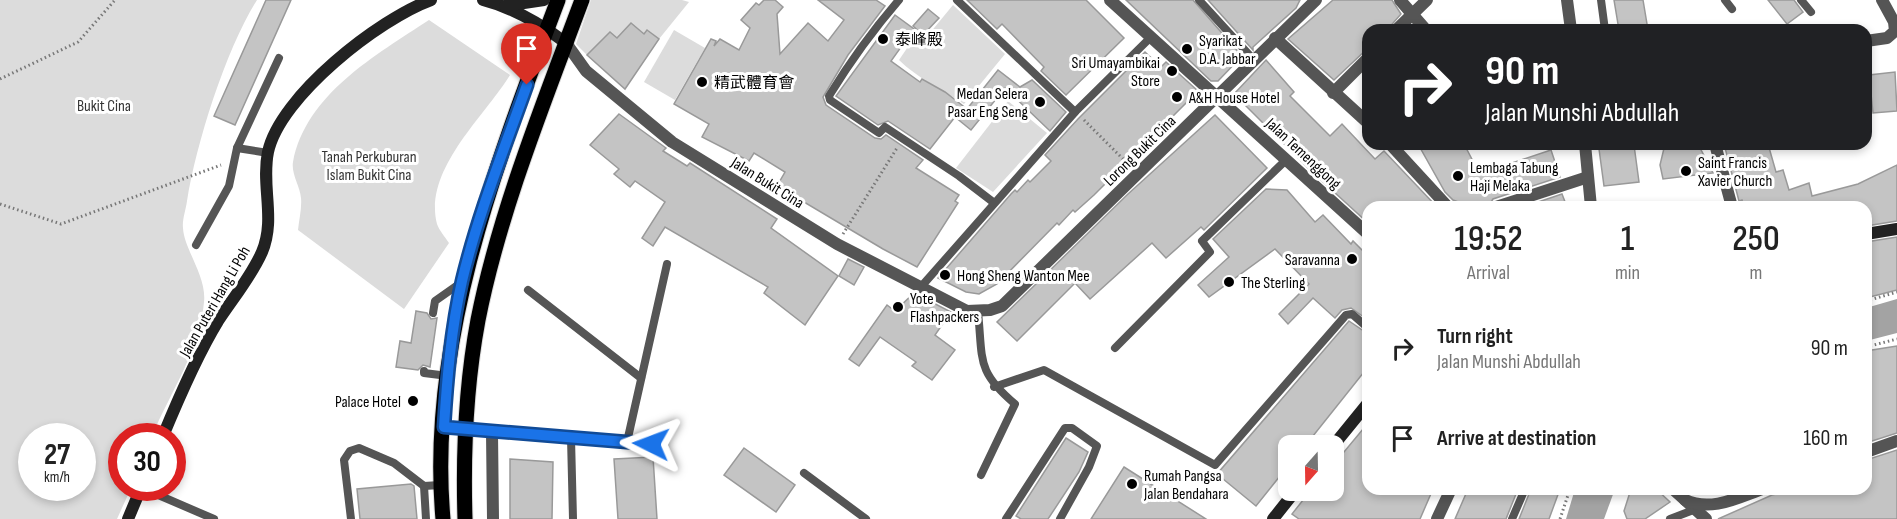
<!DOCTYPE html>
<html lang="en">
<head>
<meta charset="utf-8">
<style>
	:root { --surface:#fff; --page:#f2f2f2; --text:#222; --muted:#767676 }
	body { margin:0; font-family:"Sofia Sans Condensed","Noto Sans SC",sans-serif; background:var(--page); color:var(--text); height:100vh; display:flex; flex-direction:column; font-size:22px; white-space:nowrap }
	* { box-sizing:border-box; margin:0 }
	p { font-size:20px; color:var(--muted) }
	.icon { flex:none; width:33px; height:33px; fill:none; stroke:currentColor; stroke-width:2; stroke-linecap:round; stroke-linejoin:round }
	.map { position:relative; flex:1; overflow:hidden }
	.sheet { position:absolute; left:1362px; top:201px; width:510px; height:294px; display:flex; flex-direction:column; background:var(--surface); border-radius:18px; box-shadow:0 3px 9px #0003 }
	.sheet>* { flex:none }
	.guide { position:absolute; left:1362px; top:24px; width:510px; height:126px; border-radius:18px; box-shadow:0 3px 9px #0003; background:#202124; color:#fff; overflow:hidden }
	.needle { width:39px; rotate:200deg }
	.buttons { position:absolute; left:1278px; top:435px; display:grid; gap:12px }
	.buttons a { display:grid; place-items:center; width:66px; height:66px; border-radius:12px; background:var(--surface); box-shadow:0 3px 9px #0003; font-size:30px }
	.speed { position:absolute; left:18px; top:423px; display:flex; gap:12px; font-size:30px; font-weight:700; text-align:center }
	.speed>* { display:grid; place-content:center; width:78px; height:78px; border-radius:50%; background:var(--surface); box-shadow:0 3px 9px #0003; line-height:1 }
	.speed small { font-size:15px; font-weight:400 }
	.speed .limit { border:9px solid #d22; background:#fff; color:#111 }
	.pin { position:absolute; display:grid; place-items:center; width:51px; height:51px; color:#fff; margin:-62px -26px; border-radius:50% 50% 50% 0; rotate:-45deg; box-shadow:0 0 6px #0007 }
	.pin .icon { rotate:45deg }
	.me { position:absolute; width:66px; margin:-33px; rotate:273deg; stroke-linejoin:round; filter:drop-shadow(0 0 4px #0008) }
	.turn { display:flex; align-items:center; gap:21px; height:126px; padding:0 24px; font-size:27px }
	.turn .icon { width:78px; height:78px; stroke-width:2.5 }
	.turn b { display:block; font-size:42px; line-height:51px }
	.eta { display:flex; justify-content:space-evenly; align-items:center; height:102px; text-align:center }
	.eta b { font-size:36px; font-weight:600; line-height:42px }
	ul { padding:0; list-style:none }
	li { display:flex; align-items:center; gap:18px; height:90px; padding:0 24px }
	li div { flex:1 }
	li b { display:block; font-size:22px }
	li em { font-style:normal }
	.map>svg:first-child { display:block }
</style>
</head>
<body>
<div class="map">
<svg width="1897" height="519" viewBox="0 0 1897 519">
	<rect width="100%" height="100%" fill="#fff"/>
	<g fill="#dcdcdc" fill-rule="evenodd">
		<path d="M0,0H257C226,49 196,144 187,201C186,209 182,220 183,228C184,249 207,277 204,302C200,350 170,393 152,436H122V488H131L117,519H0ZM32,436H82V488H32Z"/>
		<path d="M591,0H682L689,2L659,39L648,30L644,34L631,23L617,38L610,32L587,55L576,44Z"/>
		<path d="M953,5L1005,54L964,104C942,89 917,78 899,60L916,35L925,39Z"/>
		<path d="M429,20L510,75C485,116 423,170 437,224C439,230 445,237 449,243L404,309L298,230C299,220 302,208 301,198C300,186 291,174 293,162C306,94 376,55 429,20Z"/>
		<path d="M674,30L705,48L675,100L644,82Z"/>
		<path d="M1008,101L1047,133L993,192L956,168Z"/>
	</g>
	<g fill="#a3a3a3">
		<path d="M1897,299V333L1866,341V308Z"/>
		<path d="M1575,489H1615L1604,519H1566Z"/>
	</g>
	<g fill="#c4c4c4" stroke="#999" stroke-width="1.5">
		<path d="M266,0H291L235,125L214,116Z"/>
		<path d="M764,0H775L783,7L777,14L780,54L808,23L828,41L844,20L818,0H876L885,6L848,55L823,97L826,105L875,138L881,139L886,135L923,160L916,168L959,195L955,201L958,203L917,267L883,249L777,186L785,172L754,153L749,161L702,137L709,124L674,104L711,39L716,41L714,46L720,39L739,50L750,28L741,20L756,3L759,5Z"/>
		<path d="M967,0H1086L1124,38L1066,95L1041,71L1044,67L1002,24L997,29Z"/>
		<path d="M1126,0H1193L1242,56L1218,81H1211Z"/>
		<path d="M1208,0H1300L1296,8L1253,47V50Z"/>
		<path d="M1333,0H1392L1401,14L1387,30H1368V48L1334,80L1288,39Z"/>
		<path d="M1614,0H1643L1648,30H1619Z"/>
		<path d="M1768,0H1794L1803,12L1787,24Z"/>
		<path d="M928,9L939,18L923,35L913,26Z"/>
		<path d="M895,15L914,29L891,61L920,82L922,79L945,92L967,109L998,70L1020,87L1032,80L1066,112L1050,131L1005,88L971,130L955,117L930,149L888,121L878,125L836,96Z"/>
		<path d="M631,23L644,34L647,30L659,39L625,89L587,55L610,32L617,38Z"/>
		<path d="M1145,52L1161,67L1166,62L1198,91L1094,195L1075,212L1073,210L1059,225L1057,223L997,284L979,294L966,292L938,278L1011,194L1015,190L1017,192L1028,180L1030,182L1051,161L1045,155L1078,119Z"/>
		<path d="M1266,60L1294,92L1290,96L1330,136L1342,124L1375,159L1384,151L1437,207H1368V223L1310,170L1234,94Z"/>
		<path d="M1895,72L1897,111L1873,113L1869,75Z"/>
		<path d="M619,114L666,148L663,151L687,166L690,163L777,219L771,228L838,276L805,325L764,293L768,287L665,227L653,246L642,238L665,202L635,181L630,187L614,174L619,169L590,145Z"/>
		<path d="M1215,115L1267,168L1204,230L1201,227L1166,258L1152,243L1090,299L1075,283L1017,341L997,322L1128,194Z"/>
		<path d="M1418,144H1464L1475,165L1488,171L1551,150L1560,177L1493,199L1488,207H1471L1453,200L1445,192Z"/>
		<path d="M1665,144H1698L1713,173L1663,179L1660,165Z"/>
		<path d="M1724,144H1755L1756,148L1768,144L1776,172L1783,170L1789,190L1809,183L1812,196L1858,184L1897,165V221L1866,226V207H1744L1742,200L1739,201Z"/>
		<path d="M1634,145L1639,182L1604,186L1599,149Z"/>
		<path d="M1266,189L1287,190L1315,222L1323,215L1351,244L1353,241L1368,256V320L1351,308L1342,310L1335,318L1313,298L1288,324L1279,314L1309,284L1275,249L1209,297L1198,285L1229,257L1213,239Z"/>
		<path d="M1562,194L1567,207H1523Z"/>
		<path d="M1897,237V290L1866,298V242Z"/>
		<path d="M848,259L864,267L854,285L839,276Z"/>
		<path d="M914,293L951,312L935,335L955,350L932,380L912,366L916,362L880,337L859,366L849,359L887,305L895,311Z"/>
		<path d="M416,311L427,313L431,319L437,318L430,367L423,365L418,370L396,367L400,341L411,343Z"/>
		<path d="M1349,321L1368,334V367L1305,446H1288V466L1256,506L1217,474Z"/>
		<path d="M1897,346V433L1866,443V351Z"/>
		<path d="M1368,423V489H1433L1420,519H1299L1292,514L1311,490H1334V464Z"/>
		<path d="M1066,438L1088,452L1079,472L1048,519H1021L1016,516Z"/>
		<path d="M744,448L795,485L776,512L724,475Z"/>
		<path d="M1897,450V519H1718L1772,495L1795,489H1866V460Z"/>
		<path d="M653,457L657,519H618L614,459Z"/>
		<path d="M510,459L553,462L552,519H510Z"/>
		<path d="M1124,467L1206,519H1091Z"/>
		<path d="M411,484L414,486L417,519H360L357,489Z"/>
		<path d="M1468,489H1518L1506,519H1455Z"/>
		<path d="M1531,489H1560L1549,519H1519Z"/>
		<path d="M1631,489H1656L1670,502L1645,519H1627L1624,511Z"/>
	</g>
	<g fill="none" stroke-linecap="round" stroke-linejoin="round">
		<defs>
			<g id="primary">
				<path d="M443,519C427,341 496,164 558,0"/>
				<path d="M465,519C463,454 466,384 478,320C499,213 544,102 582,0"/>
			</g>
		</defs>
		<use href="#primary" stroke="#dbdbdb" stroke-width="17"/>
		<g stroke="#777" stroke-width="3" stroke-dasharray="1.5 3" stroke-linecap="butt">
			<path d="M0,79L78,42L115,0"/>
			<path d="M1084,120L1130,166"/>
			<path d="M0,204L61,224L221,165"/>
			<path d="M843,234L897,148"/>
			<path d="M1866,301L1897,292"/>
			<path d="M1866,347L1897,339"/>
			<path d="M1560,519L1570,489"/>
		</g>
		<g stroke="#555" stroke-width="8">
			<path d="M899,0C873,30 850,62 829,96L830,100L879,133L885,127L959,176L993,202"/>
			<path d="M957,0L1075,112"/>
			<path d="M1199,0L1253,59"/>
			<path d="M1601,0L1605,30"/>
			<path d="M1725,0L1732,9"/>
			<path d="M1801,0L1811,12"/>
			<path d="M237,148L268,153"/>
			<path d="M196,245L229,186L237,148L279,58"/>
			<path d="M920,288L1075,112L1150,38"/>
			<path d="M528,290L641,378"/>
			<path d="M978,312C983,360 976,371 1015,404L981,475"/>
			<path d="M433,313L435,301L462,282"/>
			<path d="M1115,348L1210,252L1202,241L1286,160"/>
			<path d="M424,371V373L448,376"/>
			<path d="M994,387L1044,370L1215,465L1346,315L1352,314L1368,328"/>
			<path d="M571,438L573,519"/>
			<path d="M627,442L667,264"/>
			<path d="M804,473L866,519"/>
			<path d="M424,486L426,519"/>
			<path d="M142,488L214,519"/>
			<path d="M351,519L344,460L350,451L359,448L394,463L424,486L440,485"/>
			<path d="M1006,519L1065,428H1072L1097,446L1089,467L1060,519"/>
			<path d="M1512,519L1525,489"/>
			<path d="M1670,519L1696,509"/>
		</g>
		<g stroke="#555" stroke-width="12">
			<path d="M1400,0L1426,30"/>
			<path d="M1396,30L1427,0"/>
			<path d="M1275,38L1368,123"/>
			<path d="M1333,93L1368,58"/>
			<path d="M1390,144L1448,207"/>
			<path d="M1496,207L1588,177"/>
		</g>
		<g stroke="#555" stroke-width="12">
			<path d="M1567,0L1571,30"/>
			<path d="M1866,41L1887,38L1895,31L1894,22L1882,0"/>
			<path d="M566,43L586,71L672,142L837,244L967,311L990,310L1002,306L1316,0"/>
			<path d="M1585,144L1591,207"/>
			<path d="M1715,144L1732,207"/>
			<path d="M444,427L651,444"/>
			<path d="M492,433L493,519"/>
		</g>
		<g stroke="#555" stroke-width="12">
			<path d="M1110,0L1368,234"/>
			<path d="M1866,452L1897,441"/>
			<path d="M1673,489L1706,519"/>
			<path d="M1685,500C1711,512 1737,498 1762,489"/>
			<path d="M1437,519L1451,489"/>
		</g>
		<g stroke="#222" stroke-width="12">
			<path d="M483,0C514,8 541,24 566,43"/>
			<path d="M505,6L544,0"/>
			<path d="M1866,234L1897,229"/>
			<path d="M163,436C177,402 199,352 218,321C233,298 251,277 262,252C276,219 261,186 268,152C280,96 379,19 431,0"/>
			<path d="M1333,446L1368,403"/>
			<path d="M128,519L141,488"/>
			<path d="M1273,519L1296,490"/>
		</g>
		<use href="#primary" stroke="#000" stroke-width="15"/>
	</g>
	<g fill="none" stroke-linecap="round" stroke-linejoin="round">
		<defs>
			<path id="route" d="M527,85C504,150 478,214 462,281C451,329 447,379 444,427L651,444"/>
		</defs>
		<use href="#route" stroke="#114b97" stroke-width="15"/>
		<use href="#route" stroke="#1a73e8" stroke-width="10"/>
	</g>
	<g fill="#000" stroke="#fff" stroke-width="2">
		<circle cx="883" cy="39" r="6"/>
		<circle cx="1187" cy="49" r="6"/>
		<circle cx="1172" cy="71" r="6"/>
		<circle cx="702" cy="82" r="6"/>
		<circle cx="1177" cy="97" r="6"/>
		<circle cx="1040" cy="102" r="6"/>
		<circle cx="1686" cy="171" r="6"/>
		<circle cx="1458" cy="176" r="6"/>
		<circle cx="1352" cy="259" r="6"/>
		<circle cx="945" cy="275" r="6"/>
		<circle cx="1229" cy="282" r="6"/>
		<circle cx="898" cy="307" r="6"/>
		<circle cx="413" cy="401" r="6"/>
		<circle cx="1132" cy="484" r="6"/>
	</g>
	<g text-anchor="middle" stroke-width="6" stroke-linejoin="round" paint-order="stroke">
		<g font-size="16" fill="#000" stroke="#fff" text-anchor="start">
			<text x="895" y="45">泰峰殿</text>
			<text x="1199" y="46">Syarikat<tspan x="1199" dy="18">D.A. Jabbar</tspan></text>
			<text x="1160" y="68" text-anchor="end">Sri Umayambikai<tspan x="1160" dy="18">Store</tspan></text>
			<text x="714" y="88">精武體育會</text>
			<text x="1028" y="99" text-anchor="end">Medan Selera<tspan x="1028" dy="18">Pasar Eng Seng</tspan></text>
			<text x="1189" y="103">A&amp;H House Hotel</text>
			<text x="1698" y="168">Saint Francis<tspan x="1698" dy="18">Xavier Church</tspan></text>
			<text x="1470" y="173">Lembaga Tabung<tspan x="1470" dy="18">Haji Melaka</tspan></text>
			<text x="1340" y="265" text-anchor="end">Saravanna</text>
			<text x="957" y="281">Hong Sheng Wanton Mee</text>
			<text x="1241" y="288">The Sterling</text>
			<text x="910" y="304">Yote<tspan x="910" dy="18">Flashpackers</tspan></text>
			<text x="401" y="407" text-anchor="end">Palace Hotel</text>
			<text x="1144" y="481">Rumah Pangsa<tspan x="1144" dy="18">Jalan Bendahara</tspan></text>
		</g>
		<g font-size="16" fill="#333" stroke="#fff">
			<text x="104" y="111">Bukit Cina</text>
			<text x="369" y="162">Tanah Perkuburan<tspan x="369" dy="18">Islam Bukit Cina</tspan></text>
		</g>
		<g font-size="16" fill="#000" stroke="#fff">
			<text transform="translate(1139 150) rotate(-44)" y="6">Lorong Bukit Cina</text>
			<text transform="translate(1304 153) rotate(43)" y="6">Jalan Temenggong</text>
			<text transform="translate(768 182) rotate(32)" y="6">Jalan Bukit Cina</text>
			<text transform="translate(214 301) rotate(-60)" y="6">Jalan Puteri Hang Li Poh</text>
		</g>
	</g>
</svg>
<div class="buttons">
<a><svg class="needle" viewBox="-14 -14 28 28"><path d="M0-13l5 13h-10z" fill="#e53935"/><path d="M0 13l5-13h-10z" fill="#767676"/></svg></a>
</div>
<div class="speed"><div>27<small>km/h</small></div><div class="limit">30</div></div>
<div class="pin" style="left:527px;top:85px;background:#d93025"><svg class="icon" aria-label="arrive" viewBox="0 0 24 24"><path d="M6 21V4h12l-3 4 3 4H6"/></svg></div>
<svg class="me" style="left:651px;top:444px" viewBox="-20 -20 40 40"><path d="M0-17L14 15 0 8-14 15z" fill="#1a73e8" stroke="#fff" stroke-width="4"/></svg>
<div class="guide">
<div class="turn"><svg class="icon" aria-label="right" viewBox="0 0 24 24"><path d="M7 20v-9h11M14 6l5 5-5 5"/></svg><div><b>90 m</b>Jalan Munshi Abdullah</div></div>
</div>
<section class="sheet">
<div class="eta">
<div><b>19:52</b><p>Arrival</p></div>
<div><b>1</b><p>min</p></div>
<div><b>250</b><p>m</p></div>
</div>
<ul>
<li><svg class="icon" aria-label="right" viewBox="0 0 24 24"><path d="M7 20v-9h11M14 6l5 5-5 5"/></svg><div><b>Turn right</b><p>Jalan Munshi Abdullah</p></div><em>90 m</em></li>
<li><svg class="icon" aria-label="arrive" viewBox="0 0 24 24"><path d="M6 21V4h12l-3 4 3 4H6"/></svg><div><b>Arrive at destination</b></div><em>160 m</em></li>
</ul>
</section>
</div>
</body>
</html>
